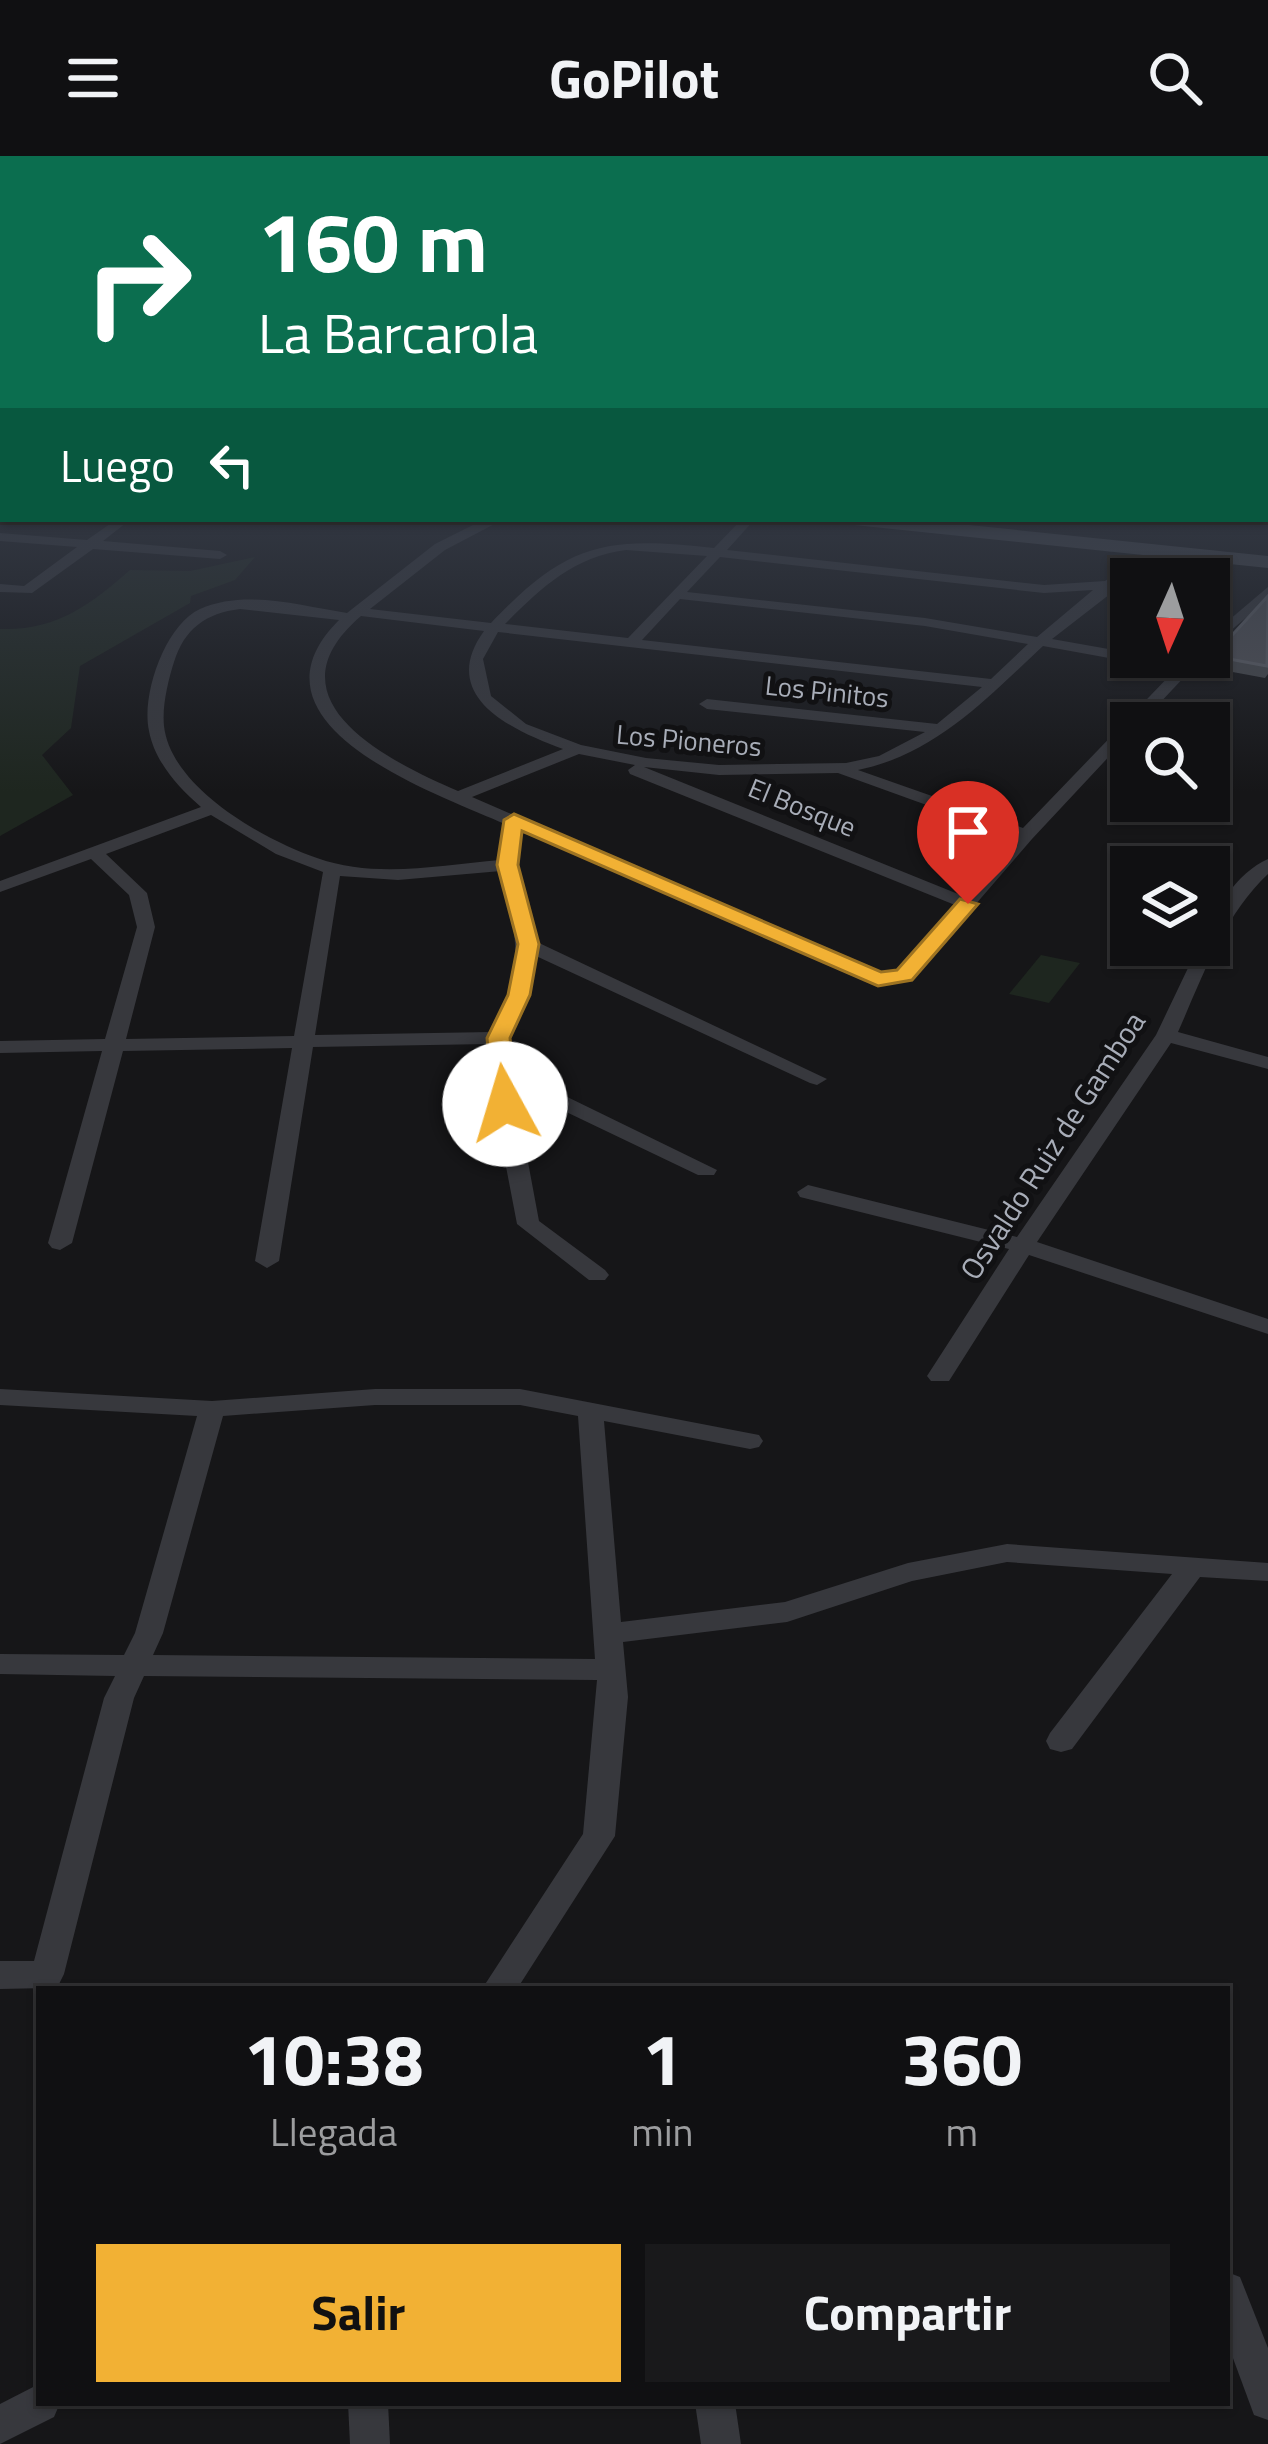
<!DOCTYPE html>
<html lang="es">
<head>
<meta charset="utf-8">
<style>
	:root { --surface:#101012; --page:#19191b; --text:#f1f3f6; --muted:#9c9d9f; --line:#303032; --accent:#f2b134 }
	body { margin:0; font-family:"Titillium Web",sans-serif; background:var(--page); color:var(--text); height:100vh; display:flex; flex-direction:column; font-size:45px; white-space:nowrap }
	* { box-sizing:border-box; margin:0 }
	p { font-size:39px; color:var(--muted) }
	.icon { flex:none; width:66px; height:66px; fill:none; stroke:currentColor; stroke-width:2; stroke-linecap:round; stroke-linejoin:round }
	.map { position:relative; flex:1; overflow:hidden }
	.panel { position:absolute; left:36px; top:1830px; width:1194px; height:420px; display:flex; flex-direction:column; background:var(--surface); border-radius:0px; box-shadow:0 3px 9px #0004,0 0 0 3px var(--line) }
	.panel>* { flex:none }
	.top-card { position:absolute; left:0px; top:0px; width:1269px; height:366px; box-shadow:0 3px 9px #0004,0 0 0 3px var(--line); background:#0b6e4f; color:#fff; overflow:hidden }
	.needle { width:78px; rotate:183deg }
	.fabs { position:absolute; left:1110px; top:402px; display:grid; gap:24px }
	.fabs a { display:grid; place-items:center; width:120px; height:120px; border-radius:0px; background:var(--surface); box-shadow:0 3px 9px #0004,0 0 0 3px var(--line); font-size:60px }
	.pin { position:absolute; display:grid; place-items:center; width:102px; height:102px; color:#fff; margin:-123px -51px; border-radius:50% 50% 50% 0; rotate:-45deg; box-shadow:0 0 12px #0007 }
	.pin .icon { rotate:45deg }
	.me { position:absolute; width:132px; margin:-66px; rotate:354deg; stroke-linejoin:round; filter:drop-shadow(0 0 9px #0008) }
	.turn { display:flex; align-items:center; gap:42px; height:252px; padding:0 60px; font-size:54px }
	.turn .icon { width:156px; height:156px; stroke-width:2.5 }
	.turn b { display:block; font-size:84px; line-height:102px }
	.then { display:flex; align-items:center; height:114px; padding:0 60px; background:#0003; gap:24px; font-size:45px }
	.eta { display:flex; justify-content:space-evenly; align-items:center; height:204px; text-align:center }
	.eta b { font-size:72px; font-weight:700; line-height:84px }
	.action { display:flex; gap:24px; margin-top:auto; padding:24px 60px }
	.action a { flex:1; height:138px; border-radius:0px; background:var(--accent); color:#111; font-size:48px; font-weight:700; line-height:138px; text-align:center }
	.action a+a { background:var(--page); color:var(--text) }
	header { display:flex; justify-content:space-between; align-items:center; height:156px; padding:0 60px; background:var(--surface); font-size:54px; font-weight:700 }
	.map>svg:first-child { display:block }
</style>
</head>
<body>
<header><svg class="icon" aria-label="menu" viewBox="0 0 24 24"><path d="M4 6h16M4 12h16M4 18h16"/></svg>GoPilot<svg class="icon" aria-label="search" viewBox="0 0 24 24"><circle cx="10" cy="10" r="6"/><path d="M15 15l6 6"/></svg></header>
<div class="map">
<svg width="1268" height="2288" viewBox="0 0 1268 2288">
	<rect width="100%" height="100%" fill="#161618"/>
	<g fill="#1e261f">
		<path d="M255,401L235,424L191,440L190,447L80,510L71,572L42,599L73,639L0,680V473C56,475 90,449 130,414L190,415Z"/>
		<path d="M1041,799L1080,807L1049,847L1009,838Z"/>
	</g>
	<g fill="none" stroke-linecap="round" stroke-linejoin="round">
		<g fill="#37383d" fill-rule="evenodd">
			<path d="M3,316V325L0,326V317Z"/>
			<path d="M117,363H131L103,385L220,395L227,399L220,403L93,393L32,437L0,436V428L24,430L77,391L0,385V377L87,384Z"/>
			<path d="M485,363H504L445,394L370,453L491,467C568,386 606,380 714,392L742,363H755L727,394L1044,429L1105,425L1153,391H1163V397L1052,483L1131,497V501L1183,506L1188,501H1203L1141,567H1131V577L1032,683L911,823L871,828L521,675L517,709L537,786L827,923L817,929L810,927L536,800L529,839L509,882L512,914L717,1014L714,1019H698L514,931L539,1065L605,1114L609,1119L605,1124H589L517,1068L494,948L489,888L313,891L279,1105L267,1112L255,1105L292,892L123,895L72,1087L60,1094L52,1092L48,1087L102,895L0,897V885L105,883L137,771L129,739L91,703L0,736V725L201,651C178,631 155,606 149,575C141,539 165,469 200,453C246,433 300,450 347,457L435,388ZM626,394L707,400L628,482L505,468C541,432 573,401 626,394ZM720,401L1044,437L1093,434L1037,481L925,462L687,436ZM680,443L925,470L1028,488L991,523L642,484ZM240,453L339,464C235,568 434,637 505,668L500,704C440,709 376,723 317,702C264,684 171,632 164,570C162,550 168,525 174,506C184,473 206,457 240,453ZM361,460L484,475C437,540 511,574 563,593L458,635C386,604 264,543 361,460ZM498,476L982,531L937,568L707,543L699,548L707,553L925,576L879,600L846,607L719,609L646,602L581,589L526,568L491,540L483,503ZM1043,490L1175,514L1023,672L858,614C936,598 987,542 1043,490ZM579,598L635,609L628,614L630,618L955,749L898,814L880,818L472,641ZM644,611L719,619L838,617L1015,681L963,740ZM211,659L276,698L323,716L294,880L126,883L155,771L147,737L106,698ZM501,715C518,788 525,805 492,876L315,879L340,720L398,724Z"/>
			<path d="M1268,431V443L1209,493V481Z"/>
			<path d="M1268,703V718C1224,759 1202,822 1178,876L1268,901V913L1171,887L1037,1086L1268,1163V1178L1029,1099L949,1225H931L927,1220L1009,1093L800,1041L797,1036L808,1029L1017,1081L1156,879L1199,789H1209C1209,756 1238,716 1268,703Z"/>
			<path d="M0,1233L212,1245L375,1233H520L759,1279L763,1285L759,1291L750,1293L604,1265L621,1466L785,1446L908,1407L1007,1388L1268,1407V1425L1200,1421L1072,1593L1061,1596L1050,1593L1046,1585L1050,1577L1172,1418L1007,1406L912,1425L787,1466L623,1486L628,1541L615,1680L517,1833H482L583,1678L597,1524L144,1520L134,1542L64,1818L59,1828L47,1832L0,1833V1805H34L104,1542L115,1520L0,1518V1498L124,1499L135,1477L197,1260L0,1249ZM375,1249H520L578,1260L595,1503L153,1499L163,1477L223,1260Z"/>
			<path d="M1227,2116L1240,2121L1268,2192V2264L1254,2259L1227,2186Z"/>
			<path d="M39,2228V2247H60L54,2261L0,2288V2248Z"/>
			<path d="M348,2247H388L390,2288H350Z"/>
			<path d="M695,2247H735L741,2288H701Z"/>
		</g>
		<path fill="#45474d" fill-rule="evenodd" d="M844,363H911L1268,400V412L854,369Z"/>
	</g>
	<path fill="#47494d" d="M1268,440V518L1265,522L1211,512L1213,500Z"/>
	<path fill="#525359" stroke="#5f6168" stroke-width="3" d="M1268,440L1267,510L1213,500Z"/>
	<linearGradient id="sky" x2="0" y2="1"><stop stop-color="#0c0c0d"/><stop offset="0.5" stop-color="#363c48"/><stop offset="1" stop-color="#363c48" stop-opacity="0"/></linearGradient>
	<rect width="1268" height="636" fill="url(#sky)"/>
	<path fill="#f2b134" stroke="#9d7322" stroke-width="3" d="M514,658L881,816L897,814L960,743L978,748L912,824L878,830L522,675L518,709L539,788L530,839L510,882L517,948L505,956L493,948L487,882L508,839L518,788L497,709L504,664Z"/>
	<g text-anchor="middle" stroke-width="10" stroke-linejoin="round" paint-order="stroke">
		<g font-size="27" fill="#a8adb8" stroke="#111113">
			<text transform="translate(827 536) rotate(6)" y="9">Los Pinitos</text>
			<text transform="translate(689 585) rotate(5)" y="9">Los Pioneros</text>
			<text transform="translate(802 652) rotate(22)" y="9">El Bosque</text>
		</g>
		<g font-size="30" fill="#a8adb8" stroke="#111113">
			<text transform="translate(1053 990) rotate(-57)" y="10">Osvaldo Ruiz de Gamboa</text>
		</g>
	</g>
</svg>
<div class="fabs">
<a><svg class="needle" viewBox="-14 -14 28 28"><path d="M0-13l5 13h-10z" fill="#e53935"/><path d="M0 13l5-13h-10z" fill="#9c9d9f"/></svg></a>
<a><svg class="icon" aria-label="search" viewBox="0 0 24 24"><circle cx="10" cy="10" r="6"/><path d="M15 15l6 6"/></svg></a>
<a><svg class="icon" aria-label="layers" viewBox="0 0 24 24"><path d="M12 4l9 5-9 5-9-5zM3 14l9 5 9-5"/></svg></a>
</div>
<div class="pin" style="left:968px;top:748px;background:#d93025"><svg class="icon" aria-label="arrive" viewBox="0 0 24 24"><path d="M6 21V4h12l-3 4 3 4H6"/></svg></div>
<svg class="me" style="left:505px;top:948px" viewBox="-20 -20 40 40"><circle r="19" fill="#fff"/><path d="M0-13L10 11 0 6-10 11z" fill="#f2b134"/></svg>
<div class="top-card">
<div class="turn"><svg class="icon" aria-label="right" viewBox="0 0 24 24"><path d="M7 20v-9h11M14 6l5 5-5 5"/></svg><div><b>160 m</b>La Barcarola</div></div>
<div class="then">Luego<svg class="icon" aria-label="left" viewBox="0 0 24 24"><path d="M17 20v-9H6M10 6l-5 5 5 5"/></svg></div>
</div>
<section class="panel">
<div class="eta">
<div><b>10:38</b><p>Llegada</p></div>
<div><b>1</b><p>min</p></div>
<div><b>360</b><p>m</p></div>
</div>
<div class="action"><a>Salir</a><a>Compartir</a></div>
</section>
</div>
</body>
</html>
